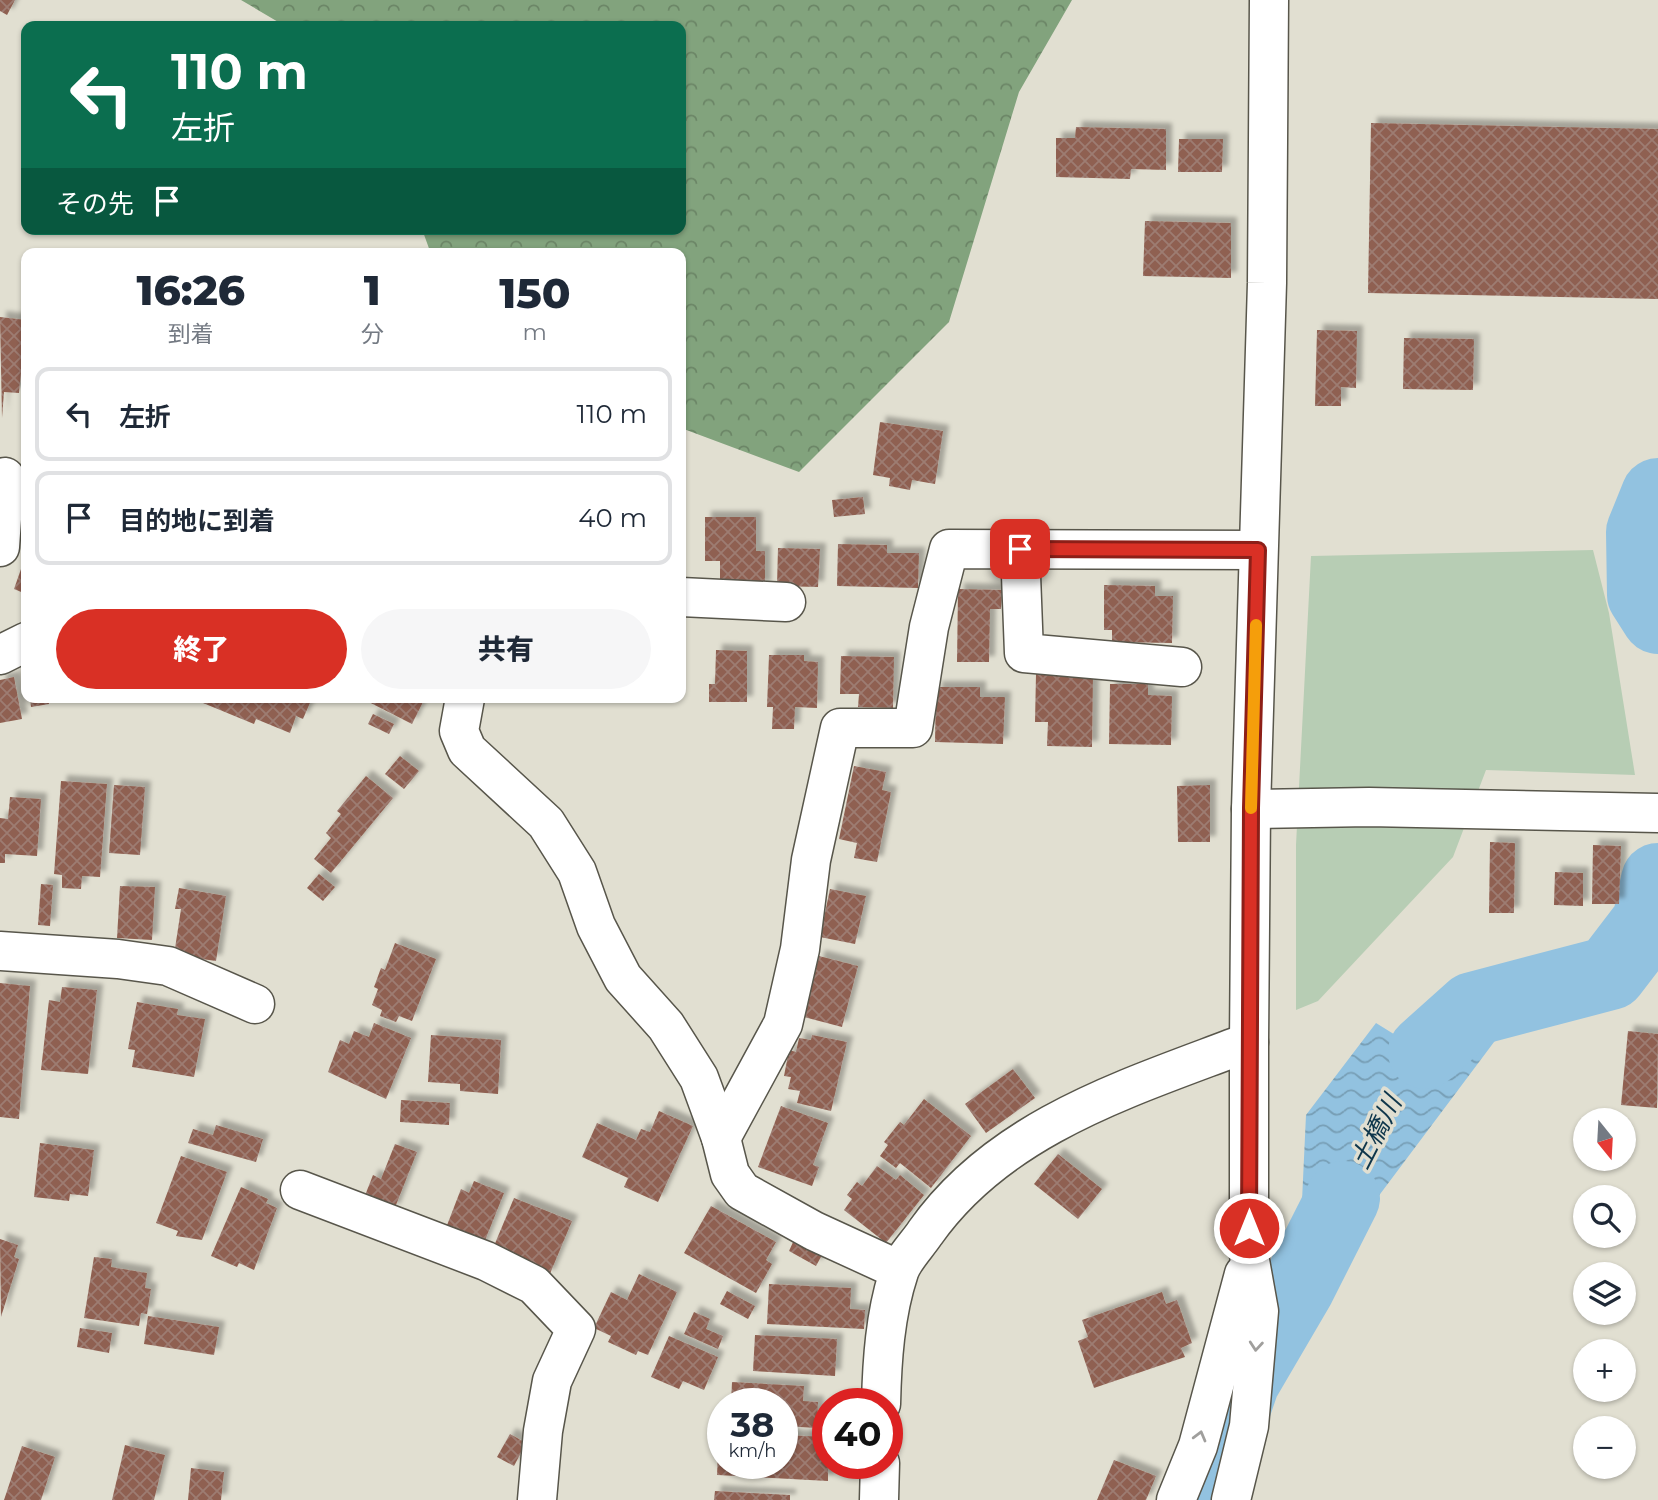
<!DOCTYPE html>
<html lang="ja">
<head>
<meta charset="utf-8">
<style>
	:root { --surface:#fff; --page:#f6f6f7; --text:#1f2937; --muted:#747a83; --line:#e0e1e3; --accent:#d93025 }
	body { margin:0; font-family:Montserrat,"Noto Sans JP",sans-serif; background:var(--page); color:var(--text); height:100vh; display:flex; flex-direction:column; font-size:26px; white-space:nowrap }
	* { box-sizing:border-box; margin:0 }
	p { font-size:23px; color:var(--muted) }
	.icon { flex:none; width:38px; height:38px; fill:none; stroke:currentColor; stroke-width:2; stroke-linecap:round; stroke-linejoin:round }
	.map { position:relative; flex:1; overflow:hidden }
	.side { position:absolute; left:21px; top:248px; width:665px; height:455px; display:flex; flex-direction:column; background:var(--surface); border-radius:14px; box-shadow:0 2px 5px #0004 }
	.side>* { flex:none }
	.top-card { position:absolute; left:21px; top:21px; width:665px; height:214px; border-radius:14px; box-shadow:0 2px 5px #0004; background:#0b6e4f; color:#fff; overflow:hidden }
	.needle { width:46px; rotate:162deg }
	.tools { position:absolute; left:1573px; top:1108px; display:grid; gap:14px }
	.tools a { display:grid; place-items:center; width:63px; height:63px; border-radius:50%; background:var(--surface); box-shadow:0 2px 5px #0004; font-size:35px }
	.speed { position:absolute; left:707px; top:1388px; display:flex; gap:14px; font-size:35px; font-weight:700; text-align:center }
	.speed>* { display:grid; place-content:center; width:91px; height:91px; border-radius:50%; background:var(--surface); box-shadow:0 2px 5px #0004; line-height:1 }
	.speed small { font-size:18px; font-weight:400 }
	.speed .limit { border:10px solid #d22; background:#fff; color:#111 }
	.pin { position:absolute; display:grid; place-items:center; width:60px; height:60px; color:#fff; margin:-30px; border-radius:14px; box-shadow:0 4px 10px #0006 }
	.me { position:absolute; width:77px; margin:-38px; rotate:0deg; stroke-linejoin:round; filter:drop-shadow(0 0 5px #0008) }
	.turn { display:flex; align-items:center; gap:24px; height:147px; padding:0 35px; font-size:32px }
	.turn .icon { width:91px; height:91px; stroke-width:2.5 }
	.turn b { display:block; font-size:49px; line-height:60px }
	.then { display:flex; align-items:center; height:66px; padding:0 35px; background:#0003; gap:14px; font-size:26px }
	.eta { display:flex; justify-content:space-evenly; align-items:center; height:119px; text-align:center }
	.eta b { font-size:42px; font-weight:800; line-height:49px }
	.primary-button { display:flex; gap:14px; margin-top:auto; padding:14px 35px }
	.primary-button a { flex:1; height:80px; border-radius:42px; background:var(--accent); color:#fff; font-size:28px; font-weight:800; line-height:80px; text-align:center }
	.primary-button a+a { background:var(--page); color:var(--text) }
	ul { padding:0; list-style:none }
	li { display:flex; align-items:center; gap:21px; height:94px; margin:0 14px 10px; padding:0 21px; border:4px solid var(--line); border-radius:14px }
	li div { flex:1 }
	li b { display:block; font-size:26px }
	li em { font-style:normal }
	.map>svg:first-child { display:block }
</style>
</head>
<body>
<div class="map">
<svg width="1658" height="1500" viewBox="0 0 1658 1500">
	<defs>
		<pattern id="forest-crowns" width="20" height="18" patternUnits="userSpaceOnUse" patternTransform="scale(1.75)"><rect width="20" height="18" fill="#82a37d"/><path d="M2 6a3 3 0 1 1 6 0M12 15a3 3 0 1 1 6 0" fill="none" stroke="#6b8566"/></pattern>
		<pattern id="water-waves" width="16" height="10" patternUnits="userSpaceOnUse" patternTransform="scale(1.75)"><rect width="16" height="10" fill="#92c2e0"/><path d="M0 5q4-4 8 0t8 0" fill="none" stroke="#779eb5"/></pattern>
		<pattern id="building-cross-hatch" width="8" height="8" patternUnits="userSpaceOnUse" patternTransform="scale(1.75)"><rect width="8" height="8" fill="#8f6051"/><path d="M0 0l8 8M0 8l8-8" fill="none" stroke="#9d7c72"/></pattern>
		<filter id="shadow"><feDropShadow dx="6" dy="-6" stdDeviation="2" flood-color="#0004"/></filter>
	</defs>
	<rect width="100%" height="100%" fill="#e1dfd1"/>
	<path fill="#b7cdb4" d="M1593,550L1609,613L1635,775L1486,770L1453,857L1318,1001L1296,1010V845L1311,556Z"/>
	<path fill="url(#forest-crowns)" d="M241,0H1072L1019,92L949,322L799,472L681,428V254H431L422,229H681V26H285Z"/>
	<path fill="url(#water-waves)" d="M1465,992L1499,993L1510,1000L1512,1018L1309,1289L1298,1287L1306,1115L1376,1023L1413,1046Z"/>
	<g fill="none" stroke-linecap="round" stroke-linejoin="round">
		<g stroke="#92c2e0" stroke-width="74">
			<path d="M1658,495L1643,532L1644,595L1658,617"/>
			<path d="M1425,1052L1473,1009L1610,973L1649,922L1658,880"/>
			<path d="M1202,1500L1243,1381L1298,1287L1343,1198"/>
		</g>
	</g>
	<g fill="url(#building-cross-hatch)" filter="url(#shadow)">
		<path d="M0,0H15L7,15L0,11Z"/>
		<path d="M1371,123L1658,129V299L1368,293Z"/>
		<path d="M1076,127L1166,129V170L1131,169L1130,179L1056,177V138H1075Z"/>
		<path d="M1179,139H1223L1222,172H1178Z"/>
		<path d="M1145,221L1231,223V278L1143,276Z"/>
		<path d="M0,317L26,320L19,393L4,392L2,418Z"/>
		<path d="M1317,330L1357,331L1356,388L1341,387V406H1315Z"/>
		<path d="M1404,338L1474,339L1473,390L1403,389Z"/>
		<path d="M880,422L943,431L935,484L912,480L910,490L889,486L890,478L873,475Z"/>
		<path d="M863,497L865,514L834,517L832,500Z"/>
		<path d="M705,517H756V551H765V587H720V561H705Z"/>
		<path d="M838,544L887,545V553H919L918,588L837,586Z"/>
		<path d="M778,548L820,549L818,587L777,586Z"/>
		<path d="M26,555V594L14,589Z"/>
		<path d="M1104,585L1155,586V596H1173L1172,643L1112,642V630H1104Z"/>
		<path d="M958,589L1002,590L1001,609H990L989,662H957Z"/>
		<path d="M716,650L747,651V702H709V684H715Z"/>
		<path d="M769,655H804V661L818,662L817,708L795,707L794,729H772L773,707H767Z"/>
		<path d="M841,656L894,657L893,708L858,707L859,694H840Z"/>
		<path d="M1036,674L1093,675L1092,747L1047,746L1048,722H1035Z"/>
		<path d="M14,677L22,719L0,723V680Z"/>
		<path d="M1110,684H1148V695L1172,696L1171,745L1109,744Z"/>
		<path d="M936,687H980V697H1005L1003,744L935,742Z"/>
		<path d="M30,698H48L49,704L31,707Z"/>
		<path d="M205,698H312L303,719L296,716L290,733L256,719L254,724L203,703Z"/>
		<path d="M361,698H425L412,724Z"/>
		<path d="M373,714L394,724L389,734L368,724Z"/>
		<path d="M400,756L419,771L404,789L385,774Z"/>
		<path d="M854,766L886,772L882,790L891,792L877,862L854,858L857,843L839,839Z"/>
		<path d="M366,776L393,798L331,873L314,859L331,838L326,833L341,814L337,811Z"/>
		<path d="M61,781L107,784L100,877L82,876L81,889L62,888V875L54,874Z"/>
		<path d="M114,785L145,787L140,855L109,853Z"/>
		<path d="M1210,785V842H1178L1177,786Z"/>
		<path d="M10,797L41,799L37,856L5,854V863H0V818L8,819Z"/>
		<path d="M1490,842L1515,843L1514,913H1489Z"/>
		<path d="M1593,845L1621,846L1619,904H1592Z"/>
		<path d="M1555,872L1583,873V906L1554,905Z"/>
		<path d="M319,874L335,887L323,901L307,888Z"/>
		<path d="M41,884L53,885L50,926L38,925Z"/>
		<path d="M120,886L155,887L152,940L117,938Z"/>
		<path d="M179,888L226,896L216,961L174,955L181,909H175Z"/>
		<path d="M830,889L866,896L855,944L820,937Z"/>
		<path d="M395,943L436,959L412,1021L399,1016L396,1022L380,1016L382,1010L372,1005L378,989L374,987L381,968L385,970Z"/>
		<path d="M819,956L858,966L842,1027L804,1017Z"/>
		<path d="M0,983L30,986L19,1119L0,1117Z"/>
		<path d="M62,987L97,990L88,1074L41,1070L49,1000L60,1002Z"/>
		<path d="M137,1002L178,1009L177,1015L205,1019L194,1077L132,1067L135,1050L128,1049Z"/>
		<path d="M374,1023L411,1038L386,1099L328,1072L340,1040L349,1044L354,1031L369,1037Z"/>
		<path d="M1628,1031L1658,1034L1657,1108L1621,1105Z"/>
		<path d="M431,1035L501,1040L498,1094L460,1091V1084L428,1082Z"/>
		<path d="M812,1035L847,1042L831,1111L797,1103L800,1091L788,1089L791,1077L784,1076L789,1050L796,1052L799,1038L811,1040Z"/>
		<path d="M1013,1069L1035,1098L986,1133L965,1104Z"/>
		<path d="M924,1099L971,1136L931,1188L900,1163L896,1168L880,1156L888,1145L884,1142L900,1122L904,1125Z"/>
		<path d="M401,1100L450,1103L449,1125L400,1122Z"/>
		<path d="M781,1106L828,1123L813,1165L819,1167L812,1186L758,1167Z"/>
		<path d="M659,1111L693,1126L658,1202L624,1187L628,1178L582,1157L597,1123L636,1140L641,1129L650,1132Z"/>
		<path d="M216,1125L263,1139L256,1162L188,1143L193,1129L213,1135Z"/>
		<path d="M40,1143L94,1150L88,1196L70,1194L69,1201L34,1197Z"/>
		<path d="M395,1144L417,1152L394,1210L364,1198L373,1175L381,1179Z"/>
		<path d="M1058,1154L1102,1189L1078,1219L1034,1184Z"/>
		<path d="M181,1156L227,1172L202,1240L176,1236L178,1231L156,1223Z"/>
		<path d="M877,1166L896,1180L900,1175L924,1195L886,1243L844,1210L852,1199L847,1195L857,1182L862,1186Z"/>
		<path d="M474,1181L504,1193L482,1248L444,1233L461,1189L469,1193Z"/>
		<path d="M241,1187L268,1199L266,1203L277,1208L254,1270L239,1263L237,1267L211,1256Z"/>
		<path d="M514,1198L572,1221L549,1276L491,1253Z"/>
		<path d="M711,1206L776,1242L766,1260L772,1264L756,1293L684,1253Z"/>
		<path d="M0,1239L18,1245L14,1257L19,1259L1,1317Z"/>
		<path d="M794,1240L822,1255L816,1266L789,1251Z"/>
		<path d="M94,1257L112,1259L111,1267L147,1273L145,1288L151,1289L147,1314L141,1313L139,1326L84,1318Z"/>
		<path d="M639,1274L677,1292L648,1355L638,1351L636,1355L608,1342L611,1336L594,1328L611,1292L627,1300Z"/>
		<path d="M769,1284L851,1288L850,1309L865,1310L864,1329L767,1324Z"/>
		<path d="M727,1291L755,1306L748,1319L720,1304Z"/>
		<path d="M1162,1292L1166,1304L1177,1300L1192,1343L1181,1348L1185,1357L1094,1388L1078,1341L1088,1337L1082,1320Z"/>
		<path d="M694,1312L710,1319L706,1329L723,1336L718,1349L684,1334Z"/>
		<path d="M148,1316L219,1327L214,1355L144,1344Z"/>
		<path d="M80,1328L112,1333L109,1353L77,1347Z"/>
		<path d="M755,1335L837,1339L835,1376L753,1371Z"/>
		<path d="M669,1336L718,1357L704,1390L683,1381L679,1389L651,1377Z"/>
		<path d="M732,1382L804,1386L803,1401L818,1402L817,1428L782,1426V1404H731Z"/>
		<path d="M719,1431H723V1463H782V1435L828,1437V1481L717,1475Z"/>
		<path d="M510,1434L526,1443L514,1466L497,1457Z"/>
		<path d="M125,1445L165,1455L154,1500H112Z"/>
		<path d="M22,1446L55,1457L41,1500H4Z"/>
		<path d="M1114,1460L1156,1476L1146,1500H1097Z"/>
		<path d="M191,1468L224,1472L221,1500H188Z"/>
		<path d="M715,1491L790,1495V1500H714Z"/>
	</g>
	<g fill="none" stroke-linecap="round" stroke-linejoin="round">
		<defs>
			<g id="minor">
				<path d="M0,547L5,477"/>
				<path d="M1020,549L1024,653L1182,667"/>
				<path d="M681,597L786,602"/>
				<path d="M0,655L26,642"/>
				<path d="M465,698L459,731L467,750L546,823L577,872L596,926L623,978L666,1026L699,1078L721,1138L730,1174L742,1191L814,1231L899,1270"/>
				<path d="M1251,809L1369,807L1658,813"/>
				<path d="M0,951L118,959L168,966L255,1004"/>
				<path d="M721,1138L783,1024L800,949L811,860L840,728H913L929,627L949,549L1258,550"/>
				<path d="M300,1190L486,1261L534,1285L576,1329L552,1381L543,1431L537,1500"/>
				<path d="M881,1404C882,1361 885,1314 899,1272C903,1259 917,1245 925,1233C1001,1125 1132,1087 1249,1042"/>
				<path d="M879,1500L880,1463"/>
				<path d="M1176,1500L1198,1446L1244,1274"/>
				<path d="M1231,1500L1249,1426L1259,1311L1249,1255V1042L1251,809L1267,283L1269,0"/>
			</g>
		</defs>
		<use href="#minor" stroke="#58564b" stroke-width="41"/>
		<use href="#minor" stroke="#fff" stroke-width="38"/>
	</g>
	<defs><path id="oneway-chevron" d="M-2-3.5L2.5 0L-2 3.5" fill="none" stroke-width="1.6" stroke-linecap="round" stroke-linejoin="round" transform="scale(1.75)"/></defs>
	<g stroke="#a09f9d">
		<use href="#oneway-chevron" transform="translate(1256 1346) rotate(95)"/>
		<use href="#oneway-chevron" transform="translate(1200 1436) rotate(-75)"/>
	</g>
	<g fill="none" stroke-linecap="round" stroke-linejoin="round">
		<defs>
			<path id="route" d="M1020,549L1258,550L1251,808L1249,1228"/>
		</defs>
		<use href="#route" stroke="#8d1f18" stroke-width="18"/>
		<use href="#route" stroke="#d93025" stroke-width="12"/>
		<path stroke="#f59e0b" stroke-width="12" d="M1251,808L1256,625"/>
	</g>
	<g text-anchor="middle" stroke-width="7" stroke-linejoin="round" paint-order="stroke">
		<g font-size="26" font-style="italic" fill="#0e364b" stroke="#e1dfd1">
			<text transform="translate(1376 1132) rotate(-63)" y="9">土橋川</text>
		</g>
	</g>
</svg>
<div class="tools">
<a><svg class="needle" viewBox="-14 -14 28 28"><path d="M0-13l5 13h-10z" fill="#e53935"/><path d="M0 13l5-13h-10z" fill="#747a83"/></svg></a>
<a><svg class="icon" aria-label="search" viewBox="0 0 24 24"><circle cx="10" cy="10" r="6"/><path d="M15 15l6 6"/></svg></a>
<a><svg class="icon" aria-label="layers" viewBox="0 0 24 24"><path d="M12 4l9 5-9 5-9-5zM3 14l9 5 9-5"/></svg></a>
<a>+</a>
<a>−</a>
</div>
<div class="speed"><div>38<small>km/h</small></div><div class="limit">40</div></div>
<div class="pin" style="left:1020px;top:549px;background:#d93025"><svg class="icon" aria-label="arrive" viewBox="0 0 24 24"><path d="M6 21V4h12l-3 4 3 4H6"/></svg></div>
<svg class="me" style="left:1249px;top:1228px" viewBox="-20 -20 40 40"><circle r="17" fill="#d93025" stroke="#fff" stroke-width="3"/><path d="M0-11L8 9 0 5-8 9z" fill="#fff"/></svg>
<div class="top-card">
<div class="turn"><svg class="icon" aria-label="left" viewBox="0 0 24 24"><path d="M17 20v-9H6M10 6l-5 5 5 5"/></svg><div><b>110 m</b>左折</div></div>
<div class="then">その先<svg class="icon" aria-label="arrive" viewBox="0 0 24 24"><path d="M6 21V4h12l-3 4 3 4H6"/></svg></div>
</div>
<section class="side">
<div class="eta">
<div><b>16:26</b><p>到着</p></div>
<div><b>1</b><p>分</p></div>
<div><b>150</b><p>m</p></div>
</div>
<ul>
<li><svg class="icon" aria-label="left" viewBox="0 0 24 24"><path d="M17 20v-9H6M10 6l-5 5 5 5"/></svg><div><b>左折</b></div><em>110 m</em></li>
<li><svg class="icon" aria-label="arrive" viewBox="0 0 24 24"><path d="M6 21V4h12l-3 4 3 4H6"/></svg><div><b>目的地に到着</b></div><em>40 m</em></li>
</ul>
<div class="primary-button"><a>終了</a><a>共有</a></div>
</section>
</div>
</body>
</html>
